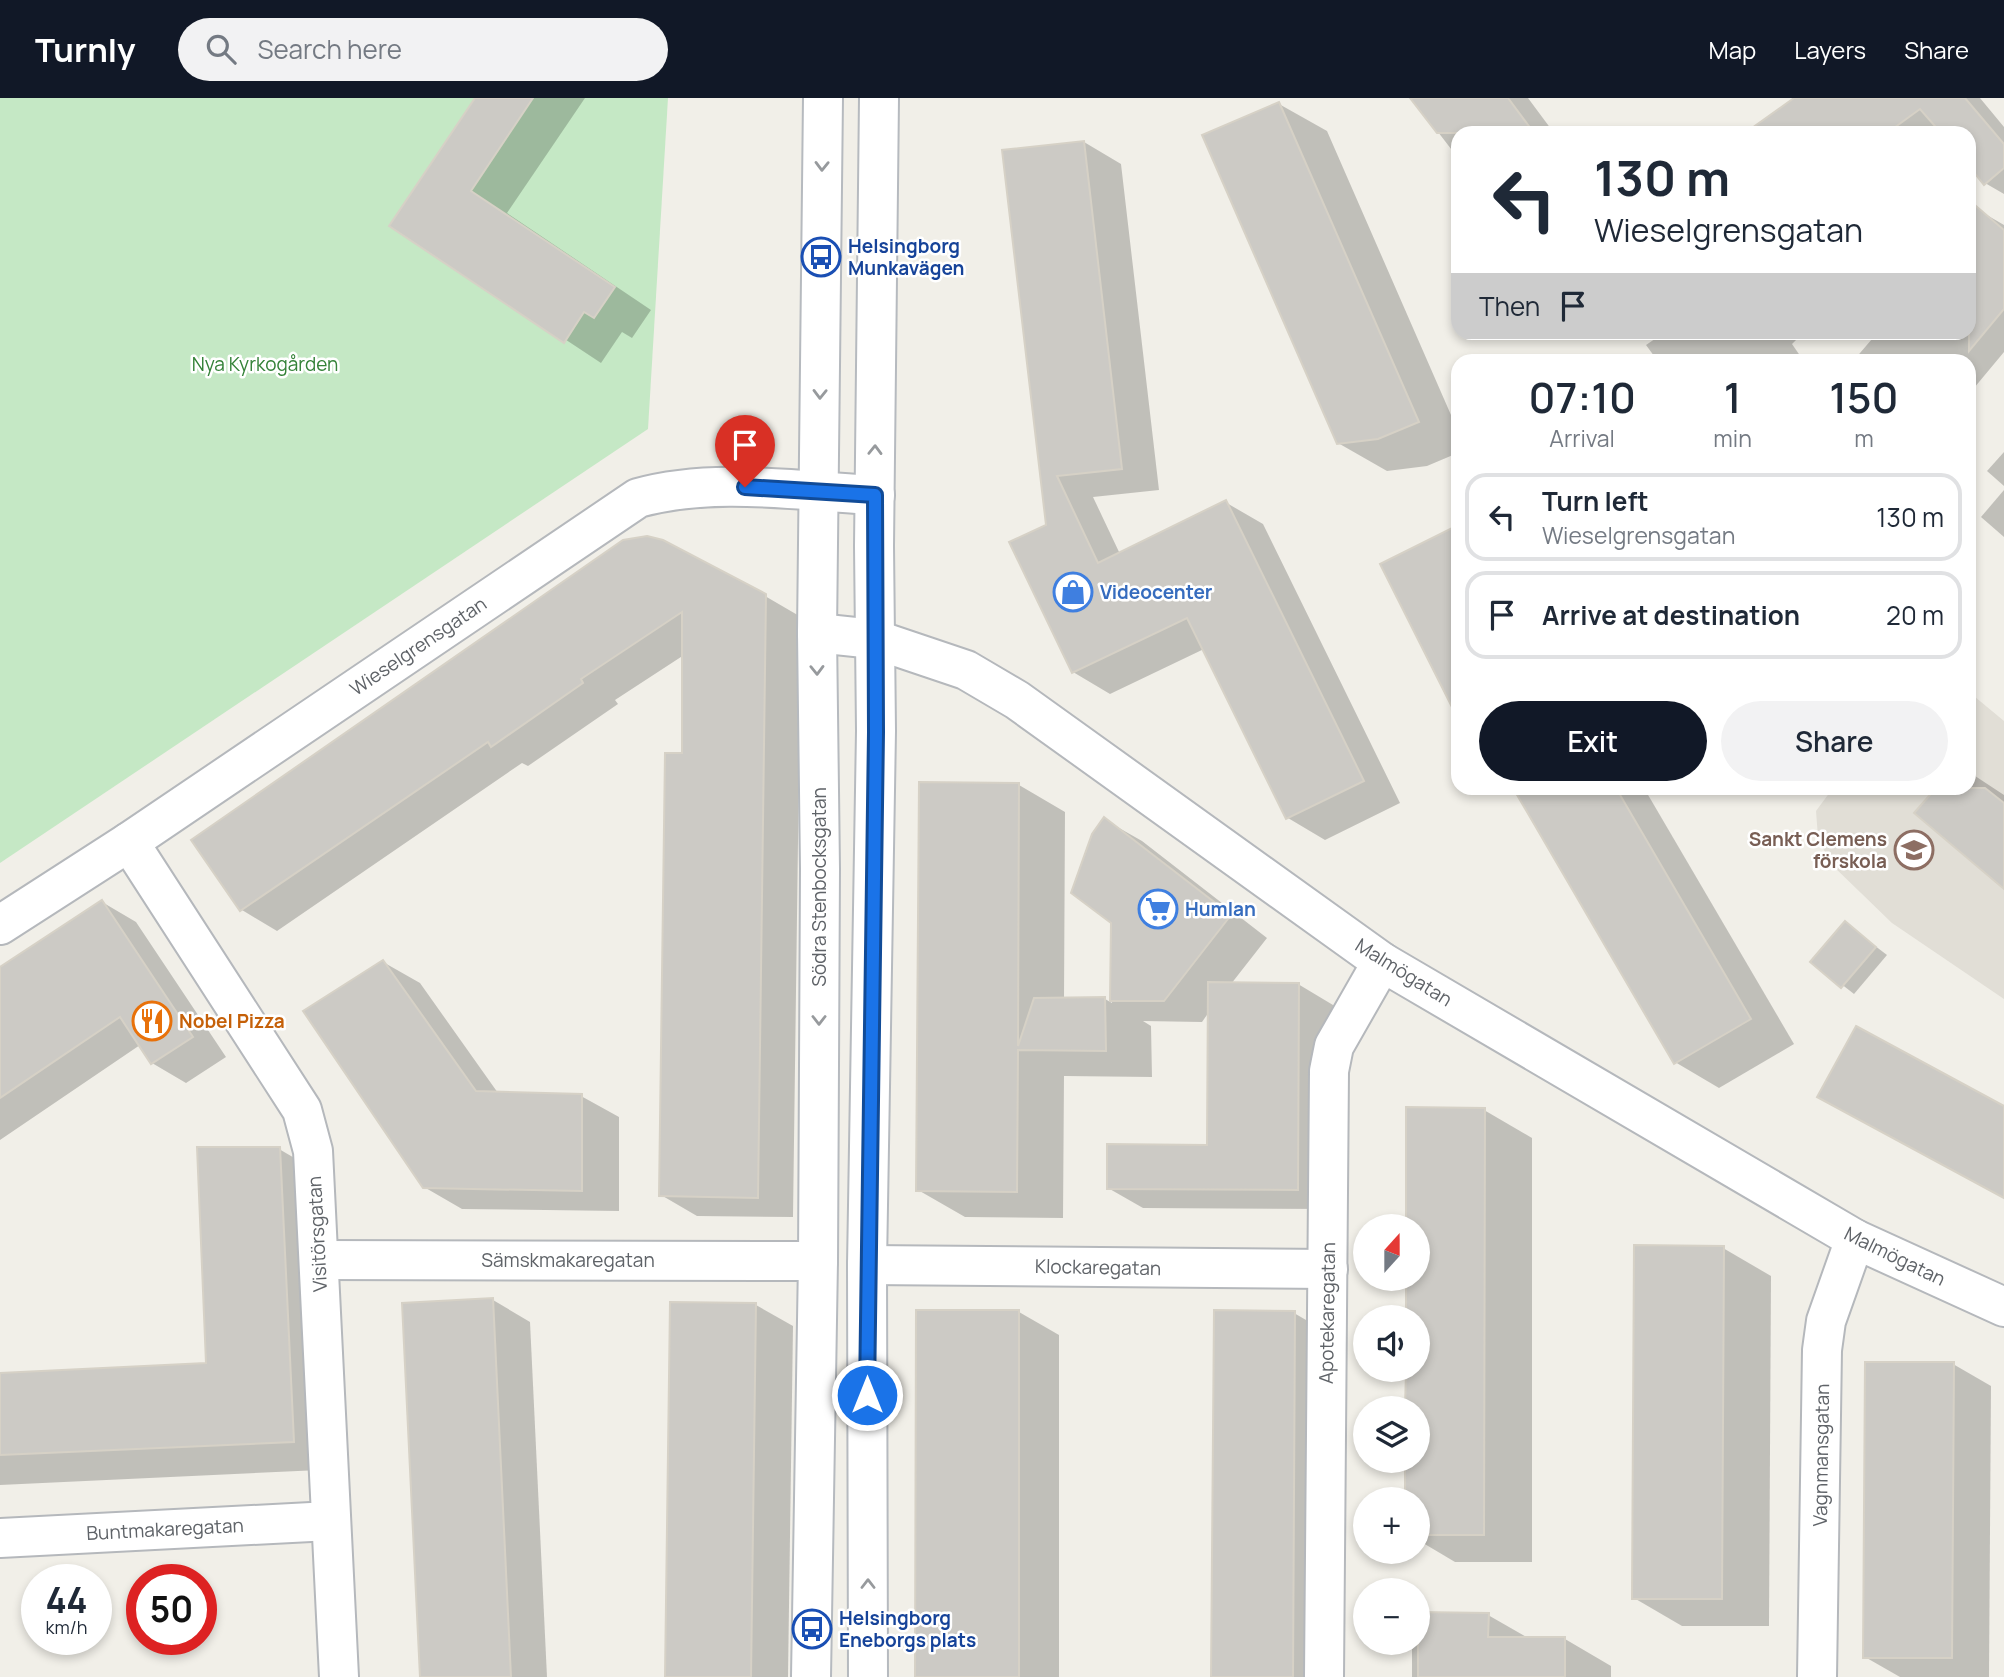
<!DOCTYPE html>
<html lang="en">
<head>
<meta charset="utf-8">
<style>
	:root { --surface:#fff; --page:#f2f2f3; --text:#1f2937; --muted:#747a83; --line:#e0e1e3; --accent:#111827 }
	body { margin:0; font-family:Manrope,sans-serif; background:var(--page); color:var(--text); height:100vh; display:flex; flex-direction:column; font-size:26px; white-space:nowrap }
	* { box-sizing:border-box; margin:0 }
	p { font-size:23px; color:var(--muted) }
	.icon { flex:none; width:38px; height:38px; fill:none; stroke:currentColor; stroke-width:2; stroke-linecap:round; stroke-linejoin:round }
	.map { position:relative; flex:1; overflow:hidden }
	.panel { position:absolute; left:1451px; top:256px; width:525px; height:441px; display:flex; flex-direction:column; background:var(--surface); border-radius:21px; box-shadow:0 4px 10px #0003 }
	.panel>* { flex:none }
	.hud { position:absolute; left:1451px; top:28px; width:525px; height:214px; border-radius:21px; box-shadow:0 4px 10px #0003; background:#fff; color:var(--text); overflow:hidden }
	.needle { width:46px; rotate:21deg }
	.fabs { position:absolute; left:1353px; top:1116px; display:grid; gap:14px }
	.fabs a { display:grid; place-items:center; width:77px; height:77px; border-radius:50%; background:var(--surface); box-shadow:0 4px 10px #0003; font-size:35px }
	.speed { position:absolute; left:21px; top:1466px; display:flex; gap:14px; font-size:35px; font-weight:700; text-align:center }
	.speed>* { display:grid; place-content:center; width:91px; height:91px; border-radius:50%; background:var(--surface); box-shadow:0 4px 10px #0003; line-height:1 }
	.speed small { font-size:18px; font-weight:400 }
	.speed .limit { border:10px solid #d22; background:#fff; color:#111 }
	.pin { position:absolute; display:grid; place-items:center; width:60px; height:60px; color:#fff; margin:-72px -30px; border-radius:50% 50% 50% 0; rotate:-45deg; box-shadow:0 0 7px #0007 }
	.pin .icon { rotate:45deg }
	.me { position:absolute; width:77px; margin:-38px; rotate:0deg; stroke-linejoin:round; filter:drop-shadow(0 0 5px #0008) }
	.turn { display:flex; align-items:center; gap:24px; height:147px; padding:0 28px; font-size:32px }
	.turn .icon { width:91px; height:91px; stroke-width:2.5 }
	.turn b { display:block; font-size:49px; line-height:60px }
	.then { display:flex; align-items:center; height:66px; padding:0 28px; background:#0003; gap:14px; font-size:26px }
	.eta { display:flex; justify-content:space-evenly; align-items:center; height:119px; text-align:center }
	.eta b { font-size:42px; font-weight:600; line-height:49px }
	.cta { display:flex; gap:14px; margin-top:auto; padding:14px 28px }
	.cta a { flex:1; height:80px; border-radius:42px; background:var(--accent); color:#fff; font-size:28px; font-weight:600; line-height:80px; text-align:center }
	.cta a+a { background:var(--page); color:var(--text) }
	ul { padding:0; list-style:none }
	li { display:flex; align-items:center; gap:21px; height:88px; margin:0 14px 10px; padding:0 14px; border:4px solid var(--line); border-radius:21px }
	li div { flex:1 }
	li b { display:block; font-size:26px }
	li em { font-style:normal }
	header { display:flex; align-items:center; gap:42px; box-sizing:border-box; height:98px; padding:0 35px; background:var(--accent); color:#fff }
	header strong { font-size:33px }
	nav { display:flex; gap:38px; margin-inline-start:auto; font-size:24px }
	.search { width:490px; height:63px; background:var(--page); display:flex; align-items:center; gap:18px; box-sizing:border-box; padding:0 24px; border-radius:38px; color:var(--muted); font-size:26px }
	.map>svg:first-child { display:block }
</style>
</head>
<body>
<header>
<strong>Turnly</strong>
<div class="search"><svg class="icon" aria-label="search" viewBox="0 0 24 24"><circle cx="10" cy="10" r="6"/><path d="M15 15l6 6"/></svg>Search here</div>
<nav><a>Map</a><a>Layers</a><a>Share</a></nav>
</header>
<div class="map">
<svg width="2004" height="1579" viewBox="0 0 2004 1579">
	<rect width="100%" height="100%" fill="#f1efe8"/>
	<path fill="#e1ded6" d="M1969,594L2004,623V901L1892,825L1830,765L1818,739L1816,713L1833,690H1969Z"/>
	<path fill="#c5e8c5" d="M0,0H668L648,331L0,765Z"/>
	<g fill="#0003">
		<path d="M477,0H585L507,115L651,212L632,240L622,234L601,265L392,127Z"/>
		<path d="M1428,0H1528L1554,35H1458V60L1418,8Z"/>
		<path d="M1797,0H1980L2004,29V96L1985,85L1969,65V35H1748Z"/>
		<path d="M1279,6L1327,33L1458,333V366L1453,357L1427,368L1387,373L1338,345Z"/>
		<path d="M1084,44L1121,66L1159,392L1093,399L1120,456L1225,404L1263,426L1400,705L1325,742L1288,720L1204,551L1110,596L1073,574L1048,428Z"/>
		<path d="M1980,113L2004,127V254L1969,296V262H1854L1878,234H1969V126Z"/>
		<path d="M1665,234H1804L1792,246L1803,262H1657L1646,247Z"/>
		<path d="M2004,354V388L1987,373Z"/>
		<path d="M2004,392V439L1981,419Z"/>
		<path d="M630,441L765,498L801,519L793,1119L697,1118L661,1097L683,657L684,557L615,602L618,606L528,668L522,665L277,833L242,812L193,742Z"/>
		<path d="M1969,674L2004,697V789L1917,715L1938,690H1969Z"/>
		<path d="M1019,687L1065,714L1064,902L1105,901L1112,905L1113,824L1105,722L1142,743L1267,840L1231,886H1298L1333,907L1332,1111L1143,1110L1108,1090L1209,1048V914L1202,924L1143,923L1151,928L1152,979L1064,978L1063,1120L965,1119L918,1092Z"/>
		<path d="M1514,690H1644L1794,946L1719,990L1675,964Z"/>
		<path d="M102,804L136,824L226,959L186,985L152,965L140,947L0,1042V873Z"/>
		<path d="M1845,825L1887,857L1854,896L1813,864Z"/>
		<path d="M383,864L420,885L498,995L581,998L619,1019V1113L462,1111L424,1089Z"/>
		<path d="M1484,1012L1532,1040V1464H1455L1418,1442V1129Z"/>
		<path d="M279,1051L327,1079L342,1371L0,1387V1276L208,1267Z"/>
		<path d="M1723,1150L1771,1178L1769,1528H1682L1634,1500Z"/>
		<path d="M493,1202L530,1224L547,1579H422Z"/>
		<path d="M756,1207L793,1228L788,1579H667Z"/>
		<path d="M1019,1214L1059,1237V1579H917Z"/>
		<path d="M1294,1215L1342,1243L1341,1579H1213Z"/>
		<path d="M1953,1266L1991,1288L1989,1579H1900L1865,1559Z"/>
		<path d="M1418,1516L1488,1517L1530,1541H1565L1611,1568V1579H1412V1545H1418Z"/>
	</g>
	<g fill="#cccac5" stroke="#d6d1c6" stroke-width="2">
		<path d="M475,0H533L471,93L615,189L594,220L584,214L564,245L389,128Z"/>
		<path d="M1410,0H1508L1534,35H1437Z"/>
		<path d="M1794,0H1965L2004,46V70L1984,87L1969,68V35H1941L1920,11L1887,35H1745Z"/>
		<path d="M1279,4L1419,324L1378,341L1337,346L1202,37Z"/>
		<path d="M1084,43L1122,371L1057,378L1098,465L1226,402L1364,683L1286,721L1187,520L1072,575L1009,444L1046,427L1002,52Z"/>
		<path d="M1969,102L2004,132V211L1969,253Z"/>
		<path d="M1458,427V621L1380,466Z"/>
		<path d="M647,438L663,442L766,496L758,1100L659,1098L665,655H682V514L581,581L583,585L491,649L488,644L240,813L191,742L623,442Z"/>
		<path d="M919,684L1019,685L1018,948L1034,900L1105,899L1106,953L1018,952L1017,1094L916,1093Z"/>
		<path d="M1513,690H1616L1751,921L1674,966Z"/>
		<path d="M1936,690H1985L2004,705V791L1914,715Z"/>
		<path d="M1104,719L1231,817L1164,903H1110L1111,825L1071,795L1092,736Z"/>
		<path d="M102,802L193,939L151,966L120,919L0,1000V869Z"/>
		<path d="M1845,823L1876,849L1841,890L1810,864Z"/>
		<path d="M383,862L476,993L582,996V1093L423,1090L303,913Z"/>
		<path d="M1208,884L1299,885L1298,1092L1107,1091V1046L1207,1047Z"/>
		<path d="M1856,928L2004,1008V1100L1817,999Z"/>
		<path d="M1406,1009L1485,1010L1484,1437H1418V1402H1405V1363H1418V1311H1405L1406,1272H1418V1220H1406V1181H1418V1129H1406Z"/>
		<path d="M197,1049H280L294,1344L0,1357V1275L206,1265Z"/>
		<path d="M1634,1147L1724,1148L1722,1501H1632Z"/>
		<path d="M493,1200L511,1579H420L402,1205Z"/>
		<path d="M670,1204L756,1205L751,1579H665Z"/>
		<path d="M916,1212H1019V1579H915Z"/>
		<path d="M1214,1212L1295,1213L1293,1579H1211Z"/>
		<path d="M1865,1264H1954L1952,1560H1863Z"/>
		<path d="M1418,1514L1489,1515L1488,1539H1565V1579H1418Z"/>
	</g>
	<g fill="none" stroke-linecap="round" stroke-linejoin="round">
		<defs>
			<g id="minor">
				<path d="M817,535L874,541L966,572L1017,602L1382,864L1855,1141L2004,1209"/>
				<path d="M129,744L302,1012L313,1053L339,1579"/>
				<path d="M0,827L129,744L638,400C713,379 798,393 875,397"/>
				<path d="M319,1162L818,1163"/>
				<path d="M867,1167L1328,1171"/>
				<path d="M0,1440L330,1423"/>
				<path d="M1324,1579L1329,973L1334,948L1382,864"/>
				<path d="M1817,1579L1822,1252L1826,1223L1855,1141"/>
			</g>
			<g id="secondary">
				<path d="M811,1579L818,1163L820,771L817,535L823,0"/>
				<path d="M868,1579L867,1167L876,633L874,448L879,0"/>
			</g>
		</defs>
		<use href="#minor" stroke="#b5b8bc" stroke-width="42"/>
		<use href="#secondary" stroke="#b6babf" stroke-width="42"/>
		<use href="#minor" stroke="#fff" stroke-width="38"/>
		<use href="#secondary" stroke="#fff" stroke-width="38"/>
	</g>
	<defs><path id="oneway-chevron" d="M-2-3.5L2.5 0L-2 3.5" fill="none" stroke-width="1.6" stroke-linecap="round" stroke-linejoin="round" transform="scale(1.75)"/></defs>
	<g stroke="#979a9d">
		<use href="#oneway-chevron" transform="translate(822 68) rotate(91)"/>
		<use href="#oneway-chevron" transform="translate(820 296) rotate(91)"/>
		<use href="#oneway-chevron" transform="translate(875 352) rotate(-89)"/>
		<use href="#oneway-chevron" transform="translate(817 572) rotate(89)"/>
		<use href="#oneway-chevron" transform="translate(819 922) rotate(90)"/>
		<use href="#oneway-chevron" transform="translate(868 1486) rotate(-90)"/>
	</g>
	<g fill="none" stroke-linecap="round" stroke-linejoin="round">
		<defs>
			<path id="route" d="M745,389L875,397L876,634L867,1297"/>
		</defs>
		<use href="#route" stroke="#114b97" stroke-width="18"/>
		<use href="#route" stroke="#1a73e8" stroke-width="12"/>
	</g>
	<defs>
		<symbol id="bus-ring" viewBox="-11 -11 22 22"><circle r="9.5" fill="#fff" stroke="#1a4fb4" stroke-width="1.5"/><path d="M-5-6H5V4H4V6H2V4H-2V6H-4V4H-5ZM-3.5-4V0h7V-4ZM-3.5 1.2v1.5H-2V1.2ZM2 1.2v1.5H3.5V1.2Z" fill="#1a4fb4"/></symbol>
		<symbol id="shop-ring" viewBox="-11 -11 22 22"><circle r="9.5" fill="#fff" stroke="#3f7fe0" stroke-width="1.5"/><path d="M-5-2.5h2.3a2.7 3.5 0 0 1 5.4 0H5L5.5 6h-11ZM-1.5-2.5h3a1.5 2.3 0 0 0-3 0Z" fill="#3f7fe0"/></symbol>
		<symbol id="school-ring" viewBox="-11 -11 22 22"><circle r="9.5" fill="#fff" stroke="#8d6e63" stroke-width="1.5"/><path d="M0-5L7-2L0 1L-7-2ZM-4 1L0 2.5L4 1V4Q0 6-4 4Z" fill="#8d6e63"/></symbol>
		<symbol id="supermarket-ring" viewBox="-11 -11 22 22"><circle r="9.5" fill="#fff" stroke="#3f7fe0" stroke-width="1.5"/><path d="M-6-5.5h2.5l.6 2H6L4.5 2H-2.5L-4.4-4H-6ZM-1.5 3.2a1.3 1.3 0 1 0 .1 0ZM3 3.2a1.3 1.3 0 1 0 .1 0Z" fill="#3f7fe0"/></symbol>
		<symbol id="restaurant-ring" viewBox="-11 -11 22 22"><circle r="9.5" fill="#fff" stroke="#e8710a" stroke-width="1.5"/><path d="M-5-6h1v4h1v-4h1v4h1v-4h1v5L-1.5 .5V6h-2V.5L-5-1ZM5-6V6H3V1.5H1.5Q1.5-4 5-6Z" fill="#e8710a"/></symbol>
	</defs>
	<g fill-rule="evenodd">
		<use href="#bus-ring" x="799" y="137" width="44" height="44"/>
		<use href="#shop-ring" x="1051" y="472" width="44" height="44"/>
		<use href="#school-ring" x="1892" y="730" width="44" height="44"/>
		<use href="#supermarket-ring" x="1136" y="789" width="44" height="44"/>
		<use href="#restaurant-ring" x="130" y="901" width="44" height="44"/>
		<use href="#bus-ring" x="790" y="1509" width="44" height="44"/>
	</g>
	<g text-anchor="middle" stroke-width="5" stroke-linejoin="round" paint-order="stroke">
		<g font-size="19" font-weight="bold" fill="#164399" stroke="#fff" text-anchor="start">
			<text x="848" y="155">Helsingborg<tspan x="848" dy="22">Munkavägen</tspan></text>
			<text x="839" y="1527">Helsingborg<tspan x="839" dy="22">Eneborgs plats</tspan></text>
		</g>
		<g font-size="19" fill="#348238" stroke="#fff">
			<text x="265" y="273">Nya Kyrkogården</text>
		</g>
		<g font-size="19" font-weight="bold" fill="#366cbe" stroke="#fff" text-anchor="start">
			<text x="1100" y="501">Videocenter</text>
			<text x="1185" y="818">Humlan</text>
		</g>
		<g font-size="19" fill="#5f6368" stroke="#fff">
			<text transform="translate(418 548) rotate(-34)" y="7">Wieselgrensgatan</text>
			<text transform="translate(819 789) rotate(-90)" y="7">Södra Stenbocksgatan</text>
			<text transform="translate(1404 874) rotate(32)" y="7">Malmögatan</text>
			<text transform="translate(317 1136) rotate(-93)" y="7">Visitörsgatan</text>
			<text transform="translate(1895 1158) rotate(26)" y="7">Malmögatan</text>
			<text x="568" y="1169">Sämskmakaregatan</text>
			<text transform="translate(1098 1169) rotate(1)" y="7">Klockaregatan</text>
			<text transform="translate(1327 1215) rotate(-89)" y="7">Apotekaregatan</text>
			<text transform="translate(1821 1357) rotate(-89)" y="7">Vagnmansgatan</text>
			<text transform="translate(165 1431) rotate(-3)" y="7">Buntmakaregatan</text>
		</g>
		<g font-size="19" font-weight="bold" fill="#785e54" stroke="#fff" text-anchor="end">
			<text x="1887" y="748">Sankt Clemens<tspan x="1887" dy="22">förskola</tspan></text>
		</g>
		<g font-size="19" font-weight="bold" fill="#c56008" stroke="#fff" text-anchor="start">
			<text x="179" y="930">Nobel Pizza</text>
		</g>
	</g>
</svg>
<div class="fabs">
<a><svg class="needle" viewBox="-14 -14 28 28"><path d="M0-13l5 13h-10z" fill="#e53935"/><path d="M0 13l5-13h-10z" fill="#747a83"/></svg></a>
<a><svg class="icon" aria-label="sound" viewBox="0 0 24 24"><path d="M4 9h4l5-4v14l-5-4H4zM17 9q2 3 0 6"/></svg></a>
<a><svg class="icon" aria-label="layers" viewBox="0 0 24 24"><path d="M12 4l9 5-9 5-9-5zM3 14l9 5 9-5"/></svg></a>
<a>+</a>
<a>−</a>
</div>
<div class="speed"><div>44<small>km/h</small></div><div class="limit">50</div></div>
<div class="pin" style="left:745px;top:389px;background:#d93025"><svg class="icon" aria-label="arrive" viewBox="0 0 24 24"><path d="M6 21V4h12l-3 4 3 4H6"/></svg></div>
<svg class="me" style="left:867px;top:1297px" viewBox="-20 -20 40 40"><circle r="17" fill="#1a73e8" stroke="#fff" stroke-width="3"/><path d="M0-11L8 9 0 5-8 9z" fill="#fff"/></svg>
<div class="hud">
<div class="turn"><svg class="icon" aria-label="left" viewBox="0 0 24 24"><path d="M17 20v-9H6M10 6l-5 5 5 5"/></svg><div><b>130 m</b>Wieselgrensgatan</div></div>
<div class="then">Then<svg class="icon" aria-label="arrive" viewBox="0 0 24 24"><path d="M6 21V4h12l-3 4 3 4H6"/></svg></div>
</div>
<section class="panel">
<div class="eta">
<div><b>07:10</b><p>Arrival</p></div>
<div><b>1</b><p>min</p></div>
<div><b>150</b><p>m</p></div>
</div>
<ul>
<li><svg class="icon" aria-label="left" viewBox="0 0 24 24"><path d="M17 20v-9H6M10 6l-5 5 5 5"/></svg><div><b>Turn left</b><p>Wieselgrensgatan</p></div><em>130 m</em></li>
<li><svg class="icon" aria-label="arrive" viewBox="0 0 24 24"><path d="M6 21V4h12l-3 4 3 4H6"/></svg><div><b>Arrive at destination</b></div><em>20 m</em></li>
</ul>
<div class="cta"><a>Exit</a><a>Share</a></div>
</section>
</div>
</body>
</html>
